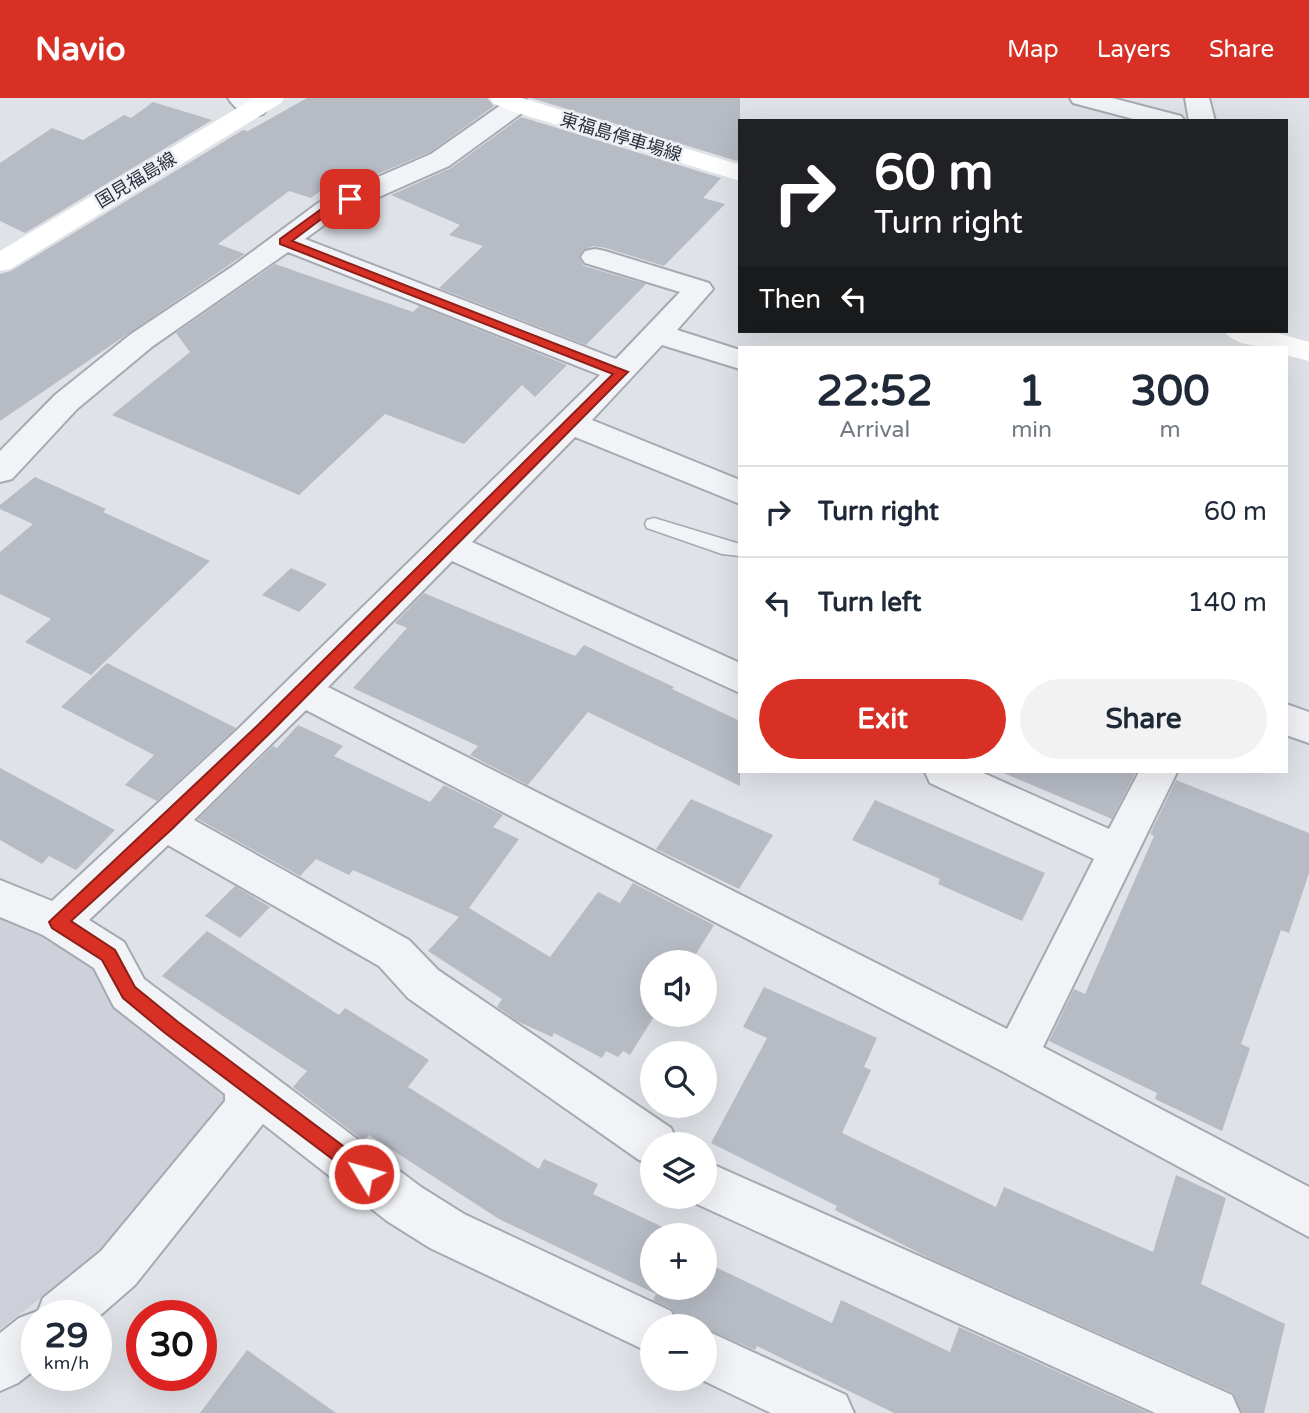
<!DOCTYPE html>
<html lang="en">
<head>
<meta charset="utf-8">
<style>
	:root { --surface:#fff; --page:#f2f2f3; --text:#1f2937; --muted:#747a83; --line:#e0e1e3; --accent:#d93025 }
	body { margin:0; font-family:"Varela Round","Noto Sans JP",sans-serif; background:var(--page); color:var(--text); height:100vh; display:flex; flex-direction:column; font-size:26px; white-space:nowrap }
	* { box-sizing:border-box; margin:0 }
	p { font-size:23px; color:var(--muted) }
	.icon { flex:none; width:38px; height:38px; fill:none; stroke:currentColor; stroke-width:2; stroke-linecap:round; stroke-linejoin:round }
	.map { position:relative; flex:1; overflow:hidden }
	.sheet { position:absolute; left:738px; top:248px; width:550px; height:427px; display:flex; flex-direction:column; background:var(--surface); border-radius:0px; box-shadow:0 7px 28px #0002 }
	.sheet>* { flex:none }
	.hud { position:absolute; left:738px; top:21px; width:550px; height:214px; border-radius:0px; box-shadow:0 7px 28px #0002; background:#202124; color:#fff; overflow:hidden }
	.controls { position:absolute; left:640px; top:852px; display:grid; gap:14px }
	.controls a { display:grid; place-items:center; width:77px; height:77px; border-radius:50%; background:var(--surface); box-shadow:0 7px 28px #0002; font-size:35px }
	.speed { position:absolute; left:21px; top:1202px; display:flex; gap:14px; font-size:35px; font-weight:700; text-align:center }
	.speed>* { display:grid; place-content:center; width:91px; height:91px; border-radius:50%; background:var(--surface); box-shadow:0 7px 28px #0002; line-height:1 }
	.speed small { font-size:18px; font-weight:400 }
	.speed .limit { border:10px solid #d22; background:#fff; color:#111 }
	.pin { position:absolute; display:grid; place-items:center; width:60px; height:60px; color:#fff; margin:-30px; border-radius:14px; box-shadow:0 4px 10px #0006 }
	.me { position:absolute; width:77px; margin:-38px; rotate:307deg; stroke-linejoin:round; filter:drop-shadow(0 0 5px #0008) }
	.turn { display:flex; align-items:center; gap:24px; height:147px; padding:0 21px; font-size:32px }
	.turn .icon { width:91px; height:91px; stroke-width:2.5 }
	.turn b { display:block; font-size:49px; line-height:60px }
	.then { display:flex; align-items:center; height:66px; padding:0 21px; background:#0003; gap:14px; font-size:26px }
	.eta { display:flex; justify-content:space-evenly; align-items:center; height:119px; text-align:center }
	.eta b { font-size:42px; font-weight:700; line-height:49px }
	.action { display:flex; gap:14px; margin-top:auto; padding:14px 21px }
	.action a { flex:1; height:80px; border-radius:42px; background:var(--accent); color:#fff; font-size:28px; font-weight:700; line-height:80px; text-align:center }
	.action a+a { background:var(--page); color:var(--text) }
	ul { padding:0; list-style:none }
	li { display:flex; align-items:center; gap:21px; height:91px; padding:0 21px; border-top:2px solid var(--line) }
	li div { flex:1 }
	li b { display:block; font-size:26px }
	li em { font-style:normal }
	header { display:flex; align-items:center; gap:42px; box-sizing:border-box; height:98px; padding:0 35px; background:var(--accent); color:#fff }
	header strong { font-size:33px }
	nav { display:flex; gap:38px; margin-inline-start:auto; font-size:24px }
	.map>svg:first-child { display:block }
</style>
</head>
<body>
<header>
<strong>Navio</strong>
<nav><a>Map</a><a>Layers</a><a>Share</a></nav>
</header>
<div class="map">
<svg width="1309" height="1315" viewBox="0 0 1309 1315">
	<rect width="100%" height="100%" fill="#dfe2e7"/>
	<path fill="#ced1d9" d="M0,798L90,846L234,1000L163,1089L97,1157L0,1231Z"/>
	<g fill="#b7bbc4">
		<path d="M307,0H487L494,8L430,54L361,83L343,76L311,100L289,93L218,146L245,156L0,323V176L11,173L243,32L248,33Z"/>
		<path d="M531,0H740V60L737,63Z"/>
		<path d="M153,4L212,22L25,135L0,123V65L52,30L83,42L124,17L131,20Z"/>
		<path d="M521,19L721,80L703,100L725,106L664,168L606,150L594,148L583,152L579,160L584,168L646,186L586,247L439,190L483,148L449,137L460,127L391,97L451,70Z"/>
		<path d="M275,166L413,214L419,208L567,267L535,299L522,287L464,346L385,316L299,397L112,317L190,254L176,235Z"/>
		<path d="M35,379L106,411L103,414L210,463L91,577L25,544L51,521L0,496V454L33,426L0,411V407Z"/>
		<path d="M291,470L327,486L299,514L262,497Z"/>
		<path d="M424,495L575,558L584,547L674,589L672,591L740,623V688L588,614L528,687L470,657L478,648L353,590L407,530L395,525Z"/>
		<path d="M107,565L236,630L157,703L125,687L154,657L61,609Z"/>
		<path d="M298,627L343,648L334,658L430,704L444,687L503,717L493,729L519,741L469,810L550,859L598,794L620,805L633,785L714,827L691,864H653V920L630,957L623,953L618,959L606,953L602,960L554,935L552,939L517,923L497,909L502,901L428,853L459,819L353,772L349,777L316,761L300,778L198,721L273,648L277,650Z"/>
		<path d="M0,670L115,732L76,772L49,758L42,766L0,742Z"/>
		<path d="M1001,674H1136L1112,721Z"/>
		<path d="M1176,682L1309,735V775L1289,835L1281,832L1241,946L1250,950L1222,1033L1155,1001L1157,995L1049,943L1074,891L1085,896L1154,738L1150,736Z"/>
		<path d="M691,701L773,737L739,791L656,751Z"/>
		<path d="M875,702L1045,775L1022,823L938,786L940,781L852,742Z"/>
		<path d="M235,788L270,809L240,840L205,818Z"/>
		<path d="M207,833L339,917L345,910L429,962L408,989L539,1071L544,1061L598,1086L593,1096L671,1133L669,1138H653V1190H705V1164L832,1225L841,1202L950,1254L959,1229L1149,1315H894L757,1248L755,1252L676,1218L672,1211L653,1202L656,1196L499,1121L369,1037L364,1043L293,989L307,973L162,878Z"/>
		<path d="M764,889L877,940L864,969L871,972L842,1035L996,1109L1004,1089L1153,1154L1176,1077L1226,1100L1201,1186L1285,1226L1264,1315H1242L1233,1295L929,1160L835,1112L837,1108L711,1045L767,940L743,929Z"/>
		<path d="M247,1252L336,1315H200Z"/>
	</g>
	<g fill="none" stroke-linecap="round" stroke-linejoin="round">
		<defs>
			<path id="service" d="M654,420L740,446V458L722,456L647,430L645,426L647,422Z"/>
			<g id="minor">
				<path d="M519,0L526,2L530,7L526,12L449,68L338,117L305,141L616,261L680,194L585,165L581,159L585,153L595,151L605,153L709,185L713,191L677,232L740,252V271L662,247L592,322L740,382V406L575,339L472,444L740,565V595L452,463L328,589L1007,931L1094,761L930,685L925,674H981L1109,731L1139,674H1177L1043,949L1309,1089V1139L1000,972L306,612L194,722L409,842L438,872L671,1030L678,1046H653V1067L639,1062L408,900L379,868L168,747L89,822L124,844L144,881L421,1089L464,1116L671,1213L677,1228H653V1256L430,1150L387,1123L263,1026L135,1187L96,1221V1218H37V1270L18,1285L0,1293V1235L19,1220L38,1213L43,1200L101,1153L225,1003V996L114,909L94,870L43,837L0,819V782L52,803L237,632L600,277L288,154L153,248L77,311L12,381L0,384V353L55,297L131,236L233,168L318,105L431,56L508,2Z"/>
				<path d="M1070,0H1112L1181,18L1185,23H1141L1073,5Z"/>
				<path d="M1185,0H1209L1215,23H1189Z"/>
				<path d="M1286,606L1309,614V645L1286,637Z"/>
				<path d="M705,1063L1232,1297L1240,1315H1155L688,1102L687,1099H705Z"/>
				<path d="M705,1232L846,1297L854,1315H771L700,1281H705Z"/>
			</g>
			<path id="tertiary" d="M228,0H256L267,11L263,16C248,20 236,13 228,0Z"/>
		</defs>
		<use href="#service" stroke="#a5a9b1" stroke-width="3"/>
		<use href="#minor" stroke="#a5a9b1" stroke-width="4"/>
		<use href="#tertiary" stroke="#a5a9b1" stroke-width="4"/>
		<use href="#service" fill="#f2f3f6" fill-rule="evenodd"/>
		<use href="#minor" fill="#f2f3f6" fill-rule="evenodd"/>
		<use href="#tertiary" fill="#f2f3f6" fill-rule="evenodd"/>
		<g fill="#fff" fill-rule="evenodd">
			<path d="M254,0H284L281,5L10,171L0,173V153Z"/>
			<path d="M490,0H522L740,67V83L508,12L493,5Z"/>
			<path d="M1224,233H1270L1309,244V263L1286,257V250C1268,250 1235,249 1224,233Z"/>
		</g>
	</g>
	<path fill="#d93025" stroke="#8d1f18" stroke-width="2" d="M346,98L355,101L332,113L292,143L628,274L269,636L172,731L71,823L115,852L135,889L178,924L371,1069L374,1076L371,1083L364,1085L165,935L123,900L102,862L52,830L49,824L258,627L613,276L280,146V141L324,109Z"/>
	<g text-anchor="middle" stroke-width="5" stroke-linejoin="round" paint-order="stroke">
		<g font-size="18" fill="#2a303d" stroke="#eff1f5">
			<text transform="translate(621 39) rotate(17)" y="6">東福島停車場線</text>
			<text transform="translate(136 82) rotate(-31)" y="6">国見福島線</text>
		</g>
	</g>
</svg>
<div class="controls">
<a><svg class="icon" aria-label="sound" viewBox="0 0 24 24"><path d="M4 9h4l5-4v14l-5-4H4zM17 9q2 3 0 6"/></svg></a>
<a><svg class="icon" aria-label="search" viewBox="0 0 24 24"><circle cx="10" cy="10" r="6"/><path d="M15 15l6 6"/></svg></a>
<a><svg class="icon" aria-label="layers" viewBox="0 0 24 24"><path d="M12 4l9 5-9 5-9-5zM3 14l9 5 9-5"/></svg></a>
<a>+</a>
<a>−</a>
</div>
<div class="speed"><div>29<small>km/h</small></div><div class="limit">30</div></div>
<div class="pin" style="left:350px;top:101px;background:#d93025"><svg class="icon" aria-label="arrive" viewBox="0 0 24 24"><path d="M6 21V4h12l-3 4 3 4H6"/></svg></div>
<svg class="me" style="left:364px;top:1076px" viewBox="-20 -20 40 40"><circle r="17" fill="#d93025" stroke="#fff" stroke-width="3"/><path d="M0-11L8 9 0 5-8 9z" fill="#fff"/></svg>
<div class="hud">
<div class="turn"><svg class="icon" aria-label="right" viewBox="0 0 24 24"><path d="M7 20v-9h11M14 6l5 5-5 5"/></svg><div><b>60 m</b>Turn right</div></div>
<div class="then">Then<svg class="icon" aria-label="left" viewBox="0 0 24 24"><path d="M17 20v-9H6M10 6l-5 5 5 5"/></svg></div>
</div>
<section class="sheet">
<div class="eta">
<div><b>22:52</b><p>Arrival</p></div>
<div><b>1</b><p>min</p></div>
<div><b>300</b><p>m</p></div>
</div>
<ul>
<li><svg class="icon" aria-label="right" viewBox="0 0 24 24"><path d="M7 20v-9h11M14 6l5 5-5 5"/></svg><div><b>Turn right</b></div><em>60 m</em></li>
<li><svg class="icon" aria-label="left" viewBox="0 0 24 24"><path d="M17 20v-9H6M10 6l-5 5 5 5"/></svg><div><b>Turn left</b></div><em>140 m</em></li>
</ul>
<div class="action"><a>Exit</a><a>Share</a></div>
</section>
</div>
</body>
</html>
